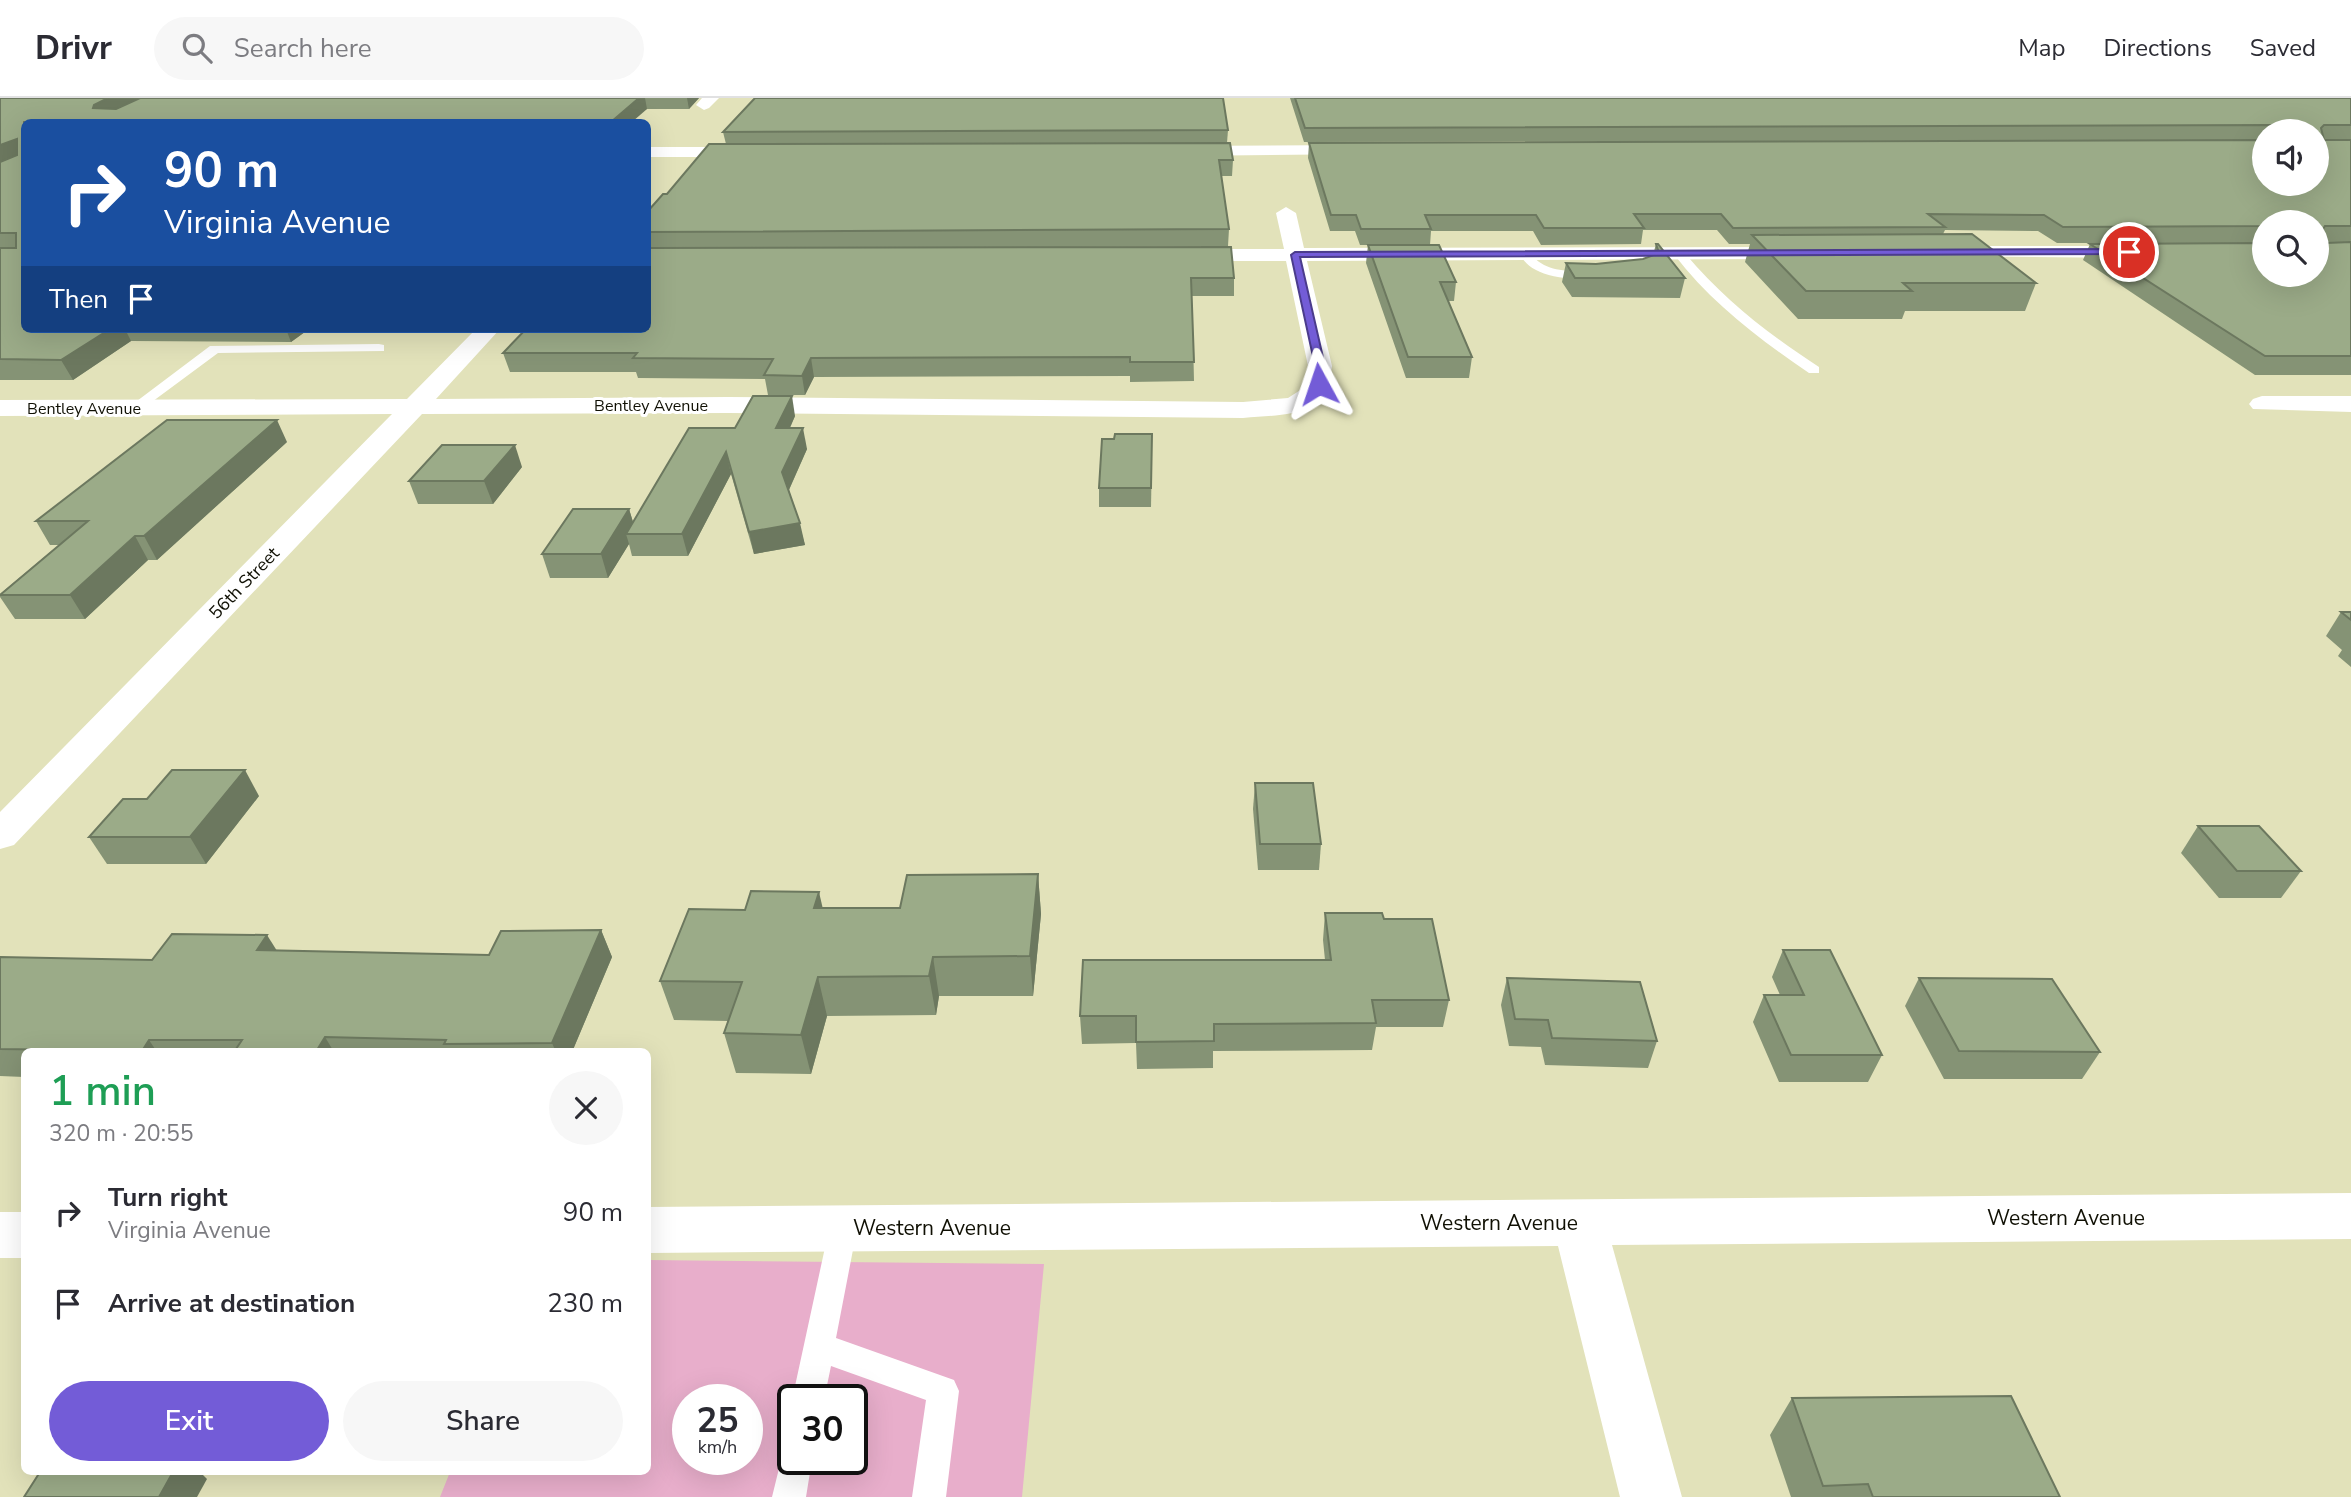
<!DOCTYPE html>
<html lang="en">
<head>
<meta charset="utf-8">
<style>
	:root { --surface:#fff; --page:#f7f7f7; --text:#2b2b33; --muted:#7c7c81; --line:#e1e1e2; --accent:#735cd7 }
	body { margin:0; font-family:"Nunito Sans",sans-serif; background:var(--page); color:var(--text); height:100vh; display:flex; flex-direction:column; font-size:26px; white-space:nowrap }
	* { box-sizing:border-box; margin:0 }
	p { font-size:23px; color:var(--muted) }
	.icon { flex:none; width:38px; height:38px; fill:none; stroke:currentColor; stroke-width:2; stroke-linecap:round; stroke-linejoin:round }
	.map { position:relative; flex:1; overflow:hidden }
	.side { position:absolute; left:21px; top:950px; width:630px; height:427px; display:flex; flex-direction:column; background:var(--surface); border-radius:10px; box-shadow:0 7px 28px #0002 }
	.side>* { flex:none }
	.top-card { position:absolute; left:21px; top:21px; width:630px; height:214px; border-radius:10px; box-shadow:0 7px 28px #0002; background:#1a4fa0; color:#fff; overflow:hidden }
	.controls { position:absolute; left:2252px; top:21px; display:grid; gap:14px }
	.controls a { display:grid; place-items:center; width:77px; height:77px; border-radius:50%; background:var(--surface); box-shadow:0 7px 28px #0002; font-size:35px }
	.speed { position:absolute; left:672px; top:1286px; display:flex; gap:14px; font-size:35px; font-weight:700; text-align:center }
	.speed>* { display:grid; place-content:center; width:91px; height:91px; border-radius:50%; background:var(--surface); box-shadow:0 7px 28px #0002; line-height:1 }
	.speed small { font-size:18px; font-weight:400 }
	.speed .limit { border:4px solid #111; border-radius:10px; background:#fff; color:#111 }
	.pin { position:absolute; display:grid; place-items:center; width:60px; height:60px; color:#fff; margin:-30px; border:4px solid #fff; border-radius:50%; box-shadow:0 2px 7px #0007 }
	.me { position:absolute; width:77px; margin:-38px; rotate:355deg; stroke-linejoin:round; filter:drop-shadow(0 0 5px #0008) }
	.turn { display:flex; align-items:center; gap:24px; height:147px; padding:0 28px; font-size:32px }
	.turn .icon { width:91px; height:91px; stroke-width:2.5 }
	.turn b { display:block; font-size:49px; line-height:60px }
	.then { display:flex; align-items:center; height:66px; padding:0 28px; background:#0003; gap:14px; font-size:26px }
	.round { display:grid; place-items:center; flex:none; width:74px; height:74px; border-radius:37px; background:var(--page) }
	.head { display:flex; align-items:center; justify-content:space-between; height:119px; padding:0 28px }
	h1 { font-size:42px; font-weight:600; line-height:52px; color:#1e9e55 }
	.button { display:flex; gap:14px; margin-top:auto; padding:14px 28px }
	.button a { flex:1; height:80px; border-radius:42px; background:var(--accent); color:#fff; font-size:28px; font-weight:600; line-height:80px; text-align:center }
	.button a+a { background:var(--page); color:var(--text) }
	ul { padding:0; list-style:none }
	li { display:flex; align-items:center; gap:21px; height:91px; padding:0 28px }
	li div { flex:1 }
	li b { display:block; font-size:26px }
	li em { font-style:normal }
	header { display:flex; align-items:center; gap:42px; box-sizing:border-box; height:98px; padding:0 35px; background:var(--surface); border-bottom:2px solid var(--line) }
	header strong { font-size:33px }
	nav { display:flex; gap:38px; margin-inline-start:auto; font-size:24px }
	.search { width:490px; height:63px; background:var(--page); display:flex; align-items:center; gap:18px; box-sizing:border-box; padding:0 24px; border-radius:38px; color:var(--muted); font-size:26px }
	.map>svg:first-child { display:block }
</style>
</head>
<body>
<header>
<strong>Drivr</strong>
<div class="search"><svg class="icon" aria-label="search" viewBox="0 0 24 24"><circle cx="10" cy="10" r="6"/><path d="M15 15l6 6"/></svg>Search here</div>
<nav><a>Map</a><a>Directions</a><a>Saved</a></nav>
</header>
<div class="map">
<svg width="2351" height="1399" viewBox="0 0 2351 1399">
	<rect width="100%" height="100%" fill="#e2e2ba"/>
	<path fill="#e8aecb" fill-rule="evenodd" d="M648,1162L1044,1166L1022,1399H440L450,1374H648ZM688,1302H747V1362H688ZM793,1302H852V1362H793Z"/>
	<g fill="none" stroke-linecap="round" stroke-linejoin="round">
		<g fill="#fff" fill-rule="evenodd">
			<path d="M1675,153H1683C1722,200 1768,236 1819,269V275H1809C1759,241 1710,204 1673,155Z"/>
			<path d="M1521,154H1529C1545,175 1567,173 1592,173L1598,176C1585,185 1550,180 1536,172C1528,168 1524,163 1519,156Z"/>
			<path d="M379,246L384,247V253L218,255L141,312H131L129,309L210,248Z"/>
			<path d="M843,1118L853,1122L857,1131L836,1240L954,1282L959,1293L946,1399H912L926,1302L831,1268L824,1302H792L829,1131L833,1122Z"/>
			<path d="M793,1347V1362H812L806,1399H772L784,1350Z"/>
		</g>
		<g fill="#fff" fill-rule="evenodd">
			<path d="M702,0H719L709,10L704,12L696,7Z"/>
			<path d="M1359,47L1368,52L1365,56L1178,58L1169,53L1178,48Z"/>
			<path d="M648,49H754L763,54L754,59H648Z"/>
			<path d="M1286,109L1296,115L1304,150L1800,149L1807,151L1810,155L1807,159L1800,161L1307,163L1332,268C1325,321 1286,316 1243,320L728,315L422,316L14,747L0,751V714L392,316L0,318V302L407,301L476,231H500L436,301L728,299L1243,304L1288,300L1302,291L1308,268L1286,163H1178L1171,161L1168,157L1171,153L1178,151H1284L1276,115Z"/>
			<path d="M1945,148H2140L2147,150L2150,154L2147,158L2140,160L1938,158L1935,154L1938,150Z"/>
			<path d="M2262,298H2351V314L2253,311L2249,306L2253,301Z"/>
			<path d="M2351,1095V1141L1612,1147L1682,1399H1620L1558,1148L648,1155V1109Z"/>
			<rect x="0" y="1114" width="24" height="46"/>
		</g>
	</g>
	<g fill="#859375">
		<path d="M0,0H699L689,11H647L24,231H309L291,244L131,243L73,282H0Z"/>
		<path d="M1290,0H2351V41H2324L2351,42V144H2325H2351V277H2255L2083,162L2090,146L2264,177L2317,124H2264V145H2057L2038,133L1945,132L1943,136L2036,185L2025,213H1905L1902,221H1798L1745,164L1750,146H1729L1717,132H1643L1641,146L1541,147L1533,133H1431L1430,147L1456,184L1454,203H1448L1472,259L1469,280H1406L1366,165L1368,147H1360L1355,133H1330L1308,60L1309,45L2264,86L2317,33H2264V42L1304,44Z"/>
		<path d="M1228,32L1227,45L726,46L723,34Z"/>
		<path d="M709,46L1233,62L1232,78H1221L1229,131L1228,148L877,150L1234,180V198H1192L1194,283L1130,284V278L814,279L805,297H768L765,281L638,280L636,274H510L503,255L648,231V113L667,96Z"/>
		<path d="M1656,146L1685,180L1680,200L1572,199L1562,184L1566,165L1596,166L1643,161L1653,157Z"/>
		<path d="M795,318L790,330L807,351L789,392L805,447L754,456L731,376L688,458H632L629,446L608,480H550L542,456L629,411L633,424L735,330Z"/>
		<path d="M287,344L157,462H148L85,521H15L0,499V496L59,447H50L36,423Z"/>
		<path d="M1152,355L1151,409H1099V390Z"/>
		<path d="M522,369L493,406H418L409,383Z"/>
		<path d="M2341,514H2351V569L2338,558L2342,552L2326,538Z"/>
		<path d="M1255,685L1321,746L1319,772H1258L1253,711Z"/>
		<path d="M259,698L206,766H107L89,739Z"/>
		<path d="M2198,728L2301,773L2281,800H2219L2181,755Z"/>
		<path d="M1038,776L1041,816L1033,898H939L936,917L827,918L811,976L736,975L724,935L728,923L674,922L660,883L745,812L900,810Z"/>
		<path d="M1325,815L1384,821L1449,902L1443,929H1376L1372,952L1213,953V970L1137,971L1136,945L1082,946L1080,918L1325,862L1323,842Z"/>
		<path d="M601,832L612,859L572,954H24V979L0,978V859L152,862L277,853L489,857Z"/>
		<path d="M1783,852L1882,957L1868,984H1779L1753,924L1764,897H1780L1772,879Z"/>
		<path d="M1507,880L1657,943L1648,970L1545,967L1541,949L1509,948L1501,907Z"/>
		<path d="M1919,880L2100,954L2082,981H1944L1905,908Z"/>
		<path d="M1792,1300L2060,1399H1791L1770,1337Z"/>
	</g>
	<g fill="#6c785f">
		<path d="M108,0H144L101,22L93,10L94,7Z"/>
		<path d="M639,0H645L647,11L632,24H611Z"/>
		<path d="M687,0H699L689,11Z"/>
		<path d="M17,41L24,57L0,66V47Z"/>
		<path d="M110,231H125L131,243L73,282L61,262Z"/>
		<path d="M286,231H309L291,244Z"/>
		<path d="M811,260L814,279L805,297L802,278Z"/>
		<path d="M792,298L795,318L780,351L776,330Z"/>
		<path d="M277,322L287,344L157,462L144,438Z"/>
		<path d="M803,330L807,351L787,396L782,374Z"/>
		<path d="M515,347L522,369L493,406L484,383Z"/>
		<path d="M726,354L731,376L688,458L682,436Z"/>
		<path d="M629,411L636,434L626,436L629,446L608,480L601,456Z"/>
		<path d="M800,425L805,447L754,456L749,434Z"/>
		<path d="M135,438L148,462L85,521L70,497Z"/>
		<path d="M245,672L259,698L206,766L190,739Z"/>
		<path d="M1038,776L1041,816L1033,898L1030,858Z"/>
		<path d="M819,794L828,833L814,810Z"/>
		<path d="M601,832L612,859L572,954H556L552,945Z"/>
		<path d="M267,837L284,864L257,852Z"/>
		<path d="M933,859L939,898L936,917L929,878Z"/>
		<path d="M818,879L827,918L811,976L801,937Z"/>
		<path d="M325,939L334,954H317V952Z"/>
		<path d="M149,942L157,954L142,953Z"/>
		<path d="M173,1374H200L207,1381L197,1399H159Z"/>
	</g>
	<g fill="#9bab88" stroke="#6c785f" stroke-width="2">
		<path d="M0,0H108L94,7L93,10L116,11L140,0H639L611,24H24V231H110L61,262L0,261V150H16V135H0V64L17,57V41L0,47Z"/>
		<path d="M755,0H1223L1228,32L723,34Z"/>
		<path d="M1295,0H2351V27H2324L2321,30L2324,42H2351V128H2325L2323,131V142L2326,145L2351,144V258H2265L2090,146L2264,145V177H2317V124H2264V128L2063,129L2044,117L1928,116L1945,129L1733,130L1721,116H1634L1644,130H1544L1536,117H1425L1431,131H1361L1356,117H1331L1309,45L2264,42V86H2317V33H2273V30L2271,27L1305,30Z"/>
		<path d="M1230,45L1233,62H1219L1229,131L648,134V113L663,96H667L709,46Z"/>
		<path d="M1972,136L2036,185H1903L1912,193H1806L1752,137Z"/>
		<path d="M1656,146H1658L1685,180H1575L1566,165L1596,166L1643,161L1659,155Z"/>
		<path d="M1368,147H1439L1456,184H1440L1472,259H1408Z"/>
		<path d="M1231,149L1234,180H1191L1194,264H1130V259L811,260L802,278L764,277L773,261L633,260L637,255H503L526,231H648V150Z"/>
		<path d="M753,298H792L776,330H803L782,374L800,425L749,434L726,354L682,436H626L689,330H735Z"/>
		<path d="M167,322H277L144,438H135L70,497H0L88,423H36Z"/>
		<path d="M1115,336H1152L1151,390H1099L1102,341H1114Z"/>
		<path d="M442,347H515L484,383H409Z"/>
		<path d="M573,411H629L601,456H542Z"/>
		<path d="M2341,514H2351V522Z"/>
		<path d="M172,672H245L190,739H89L123,701H147Z"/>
		<path d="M1255,685H1313L1321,746H1260Z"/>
		<path d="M2198,728H2259L2301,773H2237Z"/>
		<path d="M1038,776L1030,858L933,859L929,878L818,879L801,937L724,935L742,884L660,883L689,811L745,812L751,793L819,794L814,810H900L907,777Z"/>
		<path d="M1325,815H1382L1384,821H1432L1449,902H1372L1376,925L1214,926V943L1136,944V918H1080L1083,862H1331Z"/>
		<path d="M601,832L552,945L444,946L446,942L325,939L317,952L236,951L242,942H149L142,953L0,951V859L152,862L172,836L267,837L257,852L489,857L501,833Z"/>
		<path d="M1783,852H1830L1882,957H1791L1764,897H1804Z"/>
		<path d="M1507,880L1640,884L1657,943L1552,940L1548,922L1515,921Z"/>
		<path d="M1919,880L2052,881L2100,954L1959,953Z"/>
		<path d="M2011,1298L2060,1399H1873L1868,1386L1823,1388L1792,1300Z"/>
		<path d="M40,1374H173L159,1399H24Z"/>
	</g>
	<path fill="#735cd7" stroke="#4b3c8c" stroke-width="2" d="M2129,151L2132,156L1300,159L1325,268L1324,286L1319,289L1314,286L1315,268L1291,157L1295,154Z"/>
	<g text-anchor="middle" stroke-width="6" stroke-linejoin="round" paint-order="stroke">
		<g font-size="16" fill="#101004" stroke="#fff">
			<text x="651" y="313">Bentley Avenue</text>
			<text x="84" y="316">Bentley Avenue</text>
		</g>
		<g font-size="18" fill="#101004" stroke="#fff">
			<text transform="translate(244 485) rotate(-46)" y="6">56th Street</text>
		</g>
		<g font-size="21" fill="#101004" stroke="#fff">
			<text x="2066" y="1127">Western Avenue</text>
			<text x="1499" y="1132">Western Avenue</text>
			<text x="932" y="1137">Western Avenue</text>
		</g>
	</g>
</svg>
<div class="controls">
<a><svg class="icon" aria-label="sound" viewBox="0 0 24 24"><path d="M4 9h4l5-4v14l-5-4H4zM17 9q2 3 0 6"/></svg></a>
<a><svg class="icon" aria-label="search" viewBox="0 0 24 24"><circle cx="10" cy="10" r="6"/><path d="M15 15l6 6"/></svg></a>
</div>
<div class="speed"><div>25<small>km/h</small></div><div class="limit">30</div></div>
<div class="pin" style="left:2129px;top:154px;background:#d93025"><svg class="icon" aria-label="arrive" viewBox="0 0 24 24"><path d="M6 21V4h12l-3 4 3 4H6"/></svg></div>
<svg class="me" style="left:1319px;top:286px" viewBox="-20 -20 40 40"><path d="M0-17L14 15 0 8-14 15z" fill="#735cd7" stroke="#fff" stroke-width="4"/></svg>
<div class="top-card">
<div class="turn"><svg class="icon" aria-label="right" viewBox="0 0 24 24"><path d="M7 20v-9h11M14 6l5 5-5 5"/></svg><div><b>90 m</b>Virginia Avenue</div></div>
<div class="then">Then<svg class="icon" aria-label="arrive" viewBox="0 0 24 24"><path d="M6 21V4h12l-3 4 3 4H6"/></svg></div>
</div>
<section class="side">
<div class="head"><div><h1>1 min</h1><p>320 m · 20:55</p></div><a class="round"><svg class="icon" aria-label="close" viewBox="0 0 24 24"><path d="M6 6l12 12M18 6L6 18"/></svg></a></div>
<ul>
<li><svg class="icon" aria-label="right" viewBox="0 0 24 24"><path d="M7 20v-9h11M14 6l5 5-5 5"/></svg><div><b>Turn right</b><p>Virginia Avenue</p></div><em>90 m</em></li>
<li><svg class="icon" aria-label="arrive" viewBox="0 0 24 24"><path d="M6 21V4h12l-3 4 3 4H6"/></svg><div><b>Arrive at destination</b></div><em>230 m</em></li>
</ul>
<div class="button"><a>Exit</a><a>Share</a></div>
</section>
</div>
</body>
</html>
